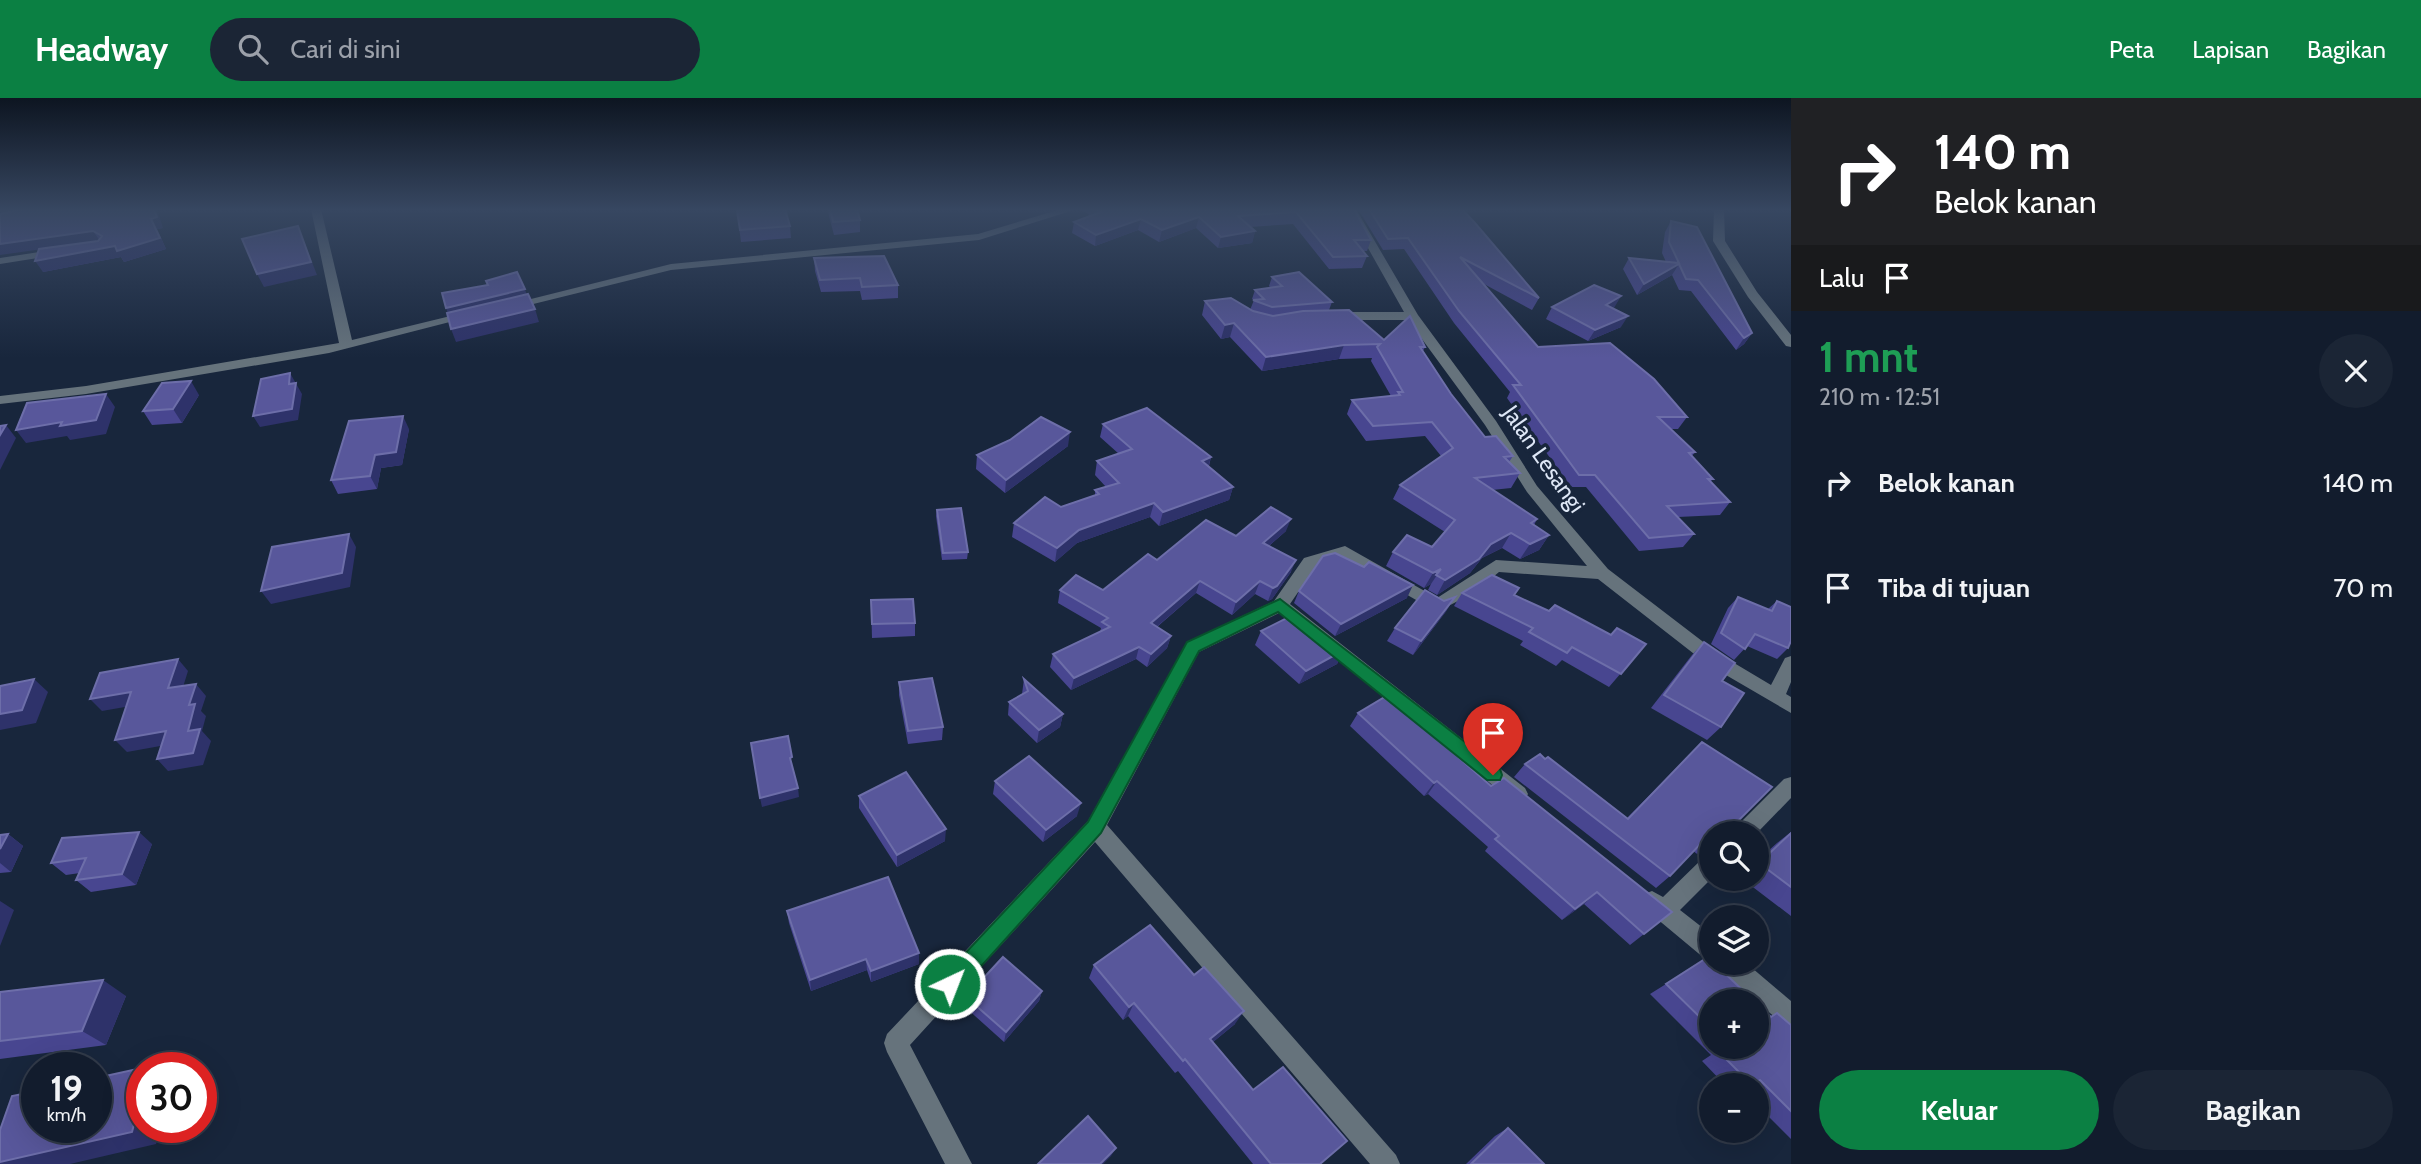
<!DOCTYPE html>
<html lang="id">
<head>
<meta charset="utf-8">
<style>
	:root { --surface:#121c2d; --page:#1b2535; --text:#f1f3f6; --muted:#9ca1aa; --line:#313a49; --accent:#0b8043 }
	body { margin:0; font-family:Cabin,sans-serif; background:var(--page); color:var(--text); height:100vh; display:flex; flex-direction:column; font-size:26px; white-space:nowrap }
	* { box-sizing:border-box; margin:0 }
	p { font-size:23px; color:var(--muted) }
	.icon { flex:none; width:38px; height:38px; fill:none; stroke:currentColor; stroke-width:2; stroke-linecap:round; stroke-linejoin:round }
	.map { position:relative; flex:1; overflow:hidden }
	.drawer { display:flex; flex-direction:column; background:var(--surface); width:630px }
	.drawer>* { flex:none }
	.top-card { background:#202124; color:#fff; overflow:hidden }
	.controls { position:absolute; left:1699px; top:723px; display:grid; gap:14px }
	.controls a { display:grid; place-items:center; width:70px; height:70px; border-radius:50%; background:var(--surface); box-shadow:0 7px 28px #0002,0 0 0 2px var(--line); font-size:35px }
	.speed { position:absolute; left:21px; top:954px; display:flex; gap:14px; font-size:35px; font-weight:700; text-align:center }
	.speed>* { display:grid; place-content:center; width:91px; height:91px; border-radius:50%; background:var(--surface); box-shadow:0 7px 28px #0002,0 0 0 2px var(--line); line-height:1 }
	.speed small { font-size:18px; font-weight:400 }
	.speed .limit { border:10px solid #d22; background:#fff; color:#111 }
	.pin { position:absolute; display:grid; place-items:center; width:60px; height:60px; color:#fff; margin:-72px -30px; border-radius:50% 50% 50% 0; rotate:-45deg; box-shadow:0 0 7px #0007 }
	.pin .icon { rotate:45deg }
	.me { position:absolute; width:77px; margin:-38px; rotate:43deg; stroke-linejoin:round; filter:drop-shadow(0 0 5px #0008) }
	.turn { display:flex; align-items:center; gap:24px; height:147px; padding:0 28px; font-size:32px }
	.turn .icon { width:91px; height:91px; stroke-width:2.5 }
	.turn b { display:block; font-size:49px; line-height:60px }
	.then { display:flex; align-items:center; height:66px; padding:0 28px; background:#0003; gap:14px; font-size:26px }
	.round { display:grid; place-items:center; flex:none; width:74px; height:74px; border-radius:37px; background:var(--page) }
	.overview { display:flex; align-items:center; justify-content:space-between; height:119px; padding:0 28px }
	h1 { font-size:42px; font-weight:800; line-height:52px; color:#1e9e55 }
	.primary-button { display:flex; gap:14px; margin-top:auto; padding:14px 28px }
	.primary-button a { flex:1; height:80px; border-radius:42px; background:var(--accent); color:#fff; font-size:28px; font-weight:800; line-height:80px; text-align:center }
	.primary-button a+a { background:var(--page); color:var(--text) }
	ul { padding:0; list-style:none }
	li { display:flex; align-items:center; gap:21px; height:105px; padding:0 28px }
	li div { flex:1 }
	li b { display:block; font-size:26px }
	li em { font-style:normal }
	header { display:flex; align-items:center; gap:42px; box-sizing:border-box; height:98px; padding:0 35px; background:var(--accent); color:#fff }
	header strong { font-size:33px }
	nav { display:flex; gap:38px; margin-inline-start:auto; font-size:24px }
	.search { width:490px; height:63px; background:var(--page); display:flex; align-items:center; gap:18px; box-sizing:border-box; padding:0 24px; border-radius:38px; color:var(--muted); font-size:26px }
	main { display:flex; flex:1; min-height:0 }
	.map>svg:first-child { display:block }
</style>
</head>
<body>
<header>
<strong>Headway</strong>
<div class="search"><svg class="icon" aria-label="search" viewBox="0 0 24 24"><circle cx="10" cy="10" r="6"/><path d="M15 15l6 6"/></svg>Cari di sini</div>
<nav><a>Peta</a><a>Lapisan</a><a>Bagikan</a></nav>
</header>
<main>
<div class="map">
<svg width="1791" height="1066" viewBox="0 0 1791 1066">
	<rect width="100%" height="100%" fill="#18263c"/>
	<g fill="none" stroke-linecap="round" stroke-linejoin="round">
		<g fill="#66737c" fill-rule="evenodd">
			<path d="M311,111H321L352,242L471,213L477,217L329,255L86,296L0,306V298L86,288L339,245Z"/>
			<path d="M1061,111H1077L979,142L671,172L509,212L503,208L671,166L978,136Z"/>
			<path d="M1346,111H1356L1418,217L1496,323L1537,388L1608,471L1719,556L1771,587L1785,560L1791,558V584L1786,596L1791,599V615L1707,566L1598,481L1499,474L1475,494L1437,514L1343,460L1316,468L1290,506L1525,690L1528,696L1525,702L1518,705L1511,702L1279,515L1199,554L1107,727L1396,1057L1400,1066H1370L1095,744L910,947L972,1066H945L887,954L884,945L887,936L1088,723L1187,544L1274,503L1304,460L1345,448L1437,500L1496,462L1587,468L1527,394L1485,327L1408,222H1331L1325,218L1331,214H1404Z"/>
			<path d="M1714,111H1724L1725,143L1757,194L1791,237V249L1786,248L1748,199L1713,143Z"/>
			<path d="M59,151L65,154L63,156L0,166V160Z"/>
			<path d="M1791,679V700L1757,735H1733L1736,729L1784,681Z"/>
			<path d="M1712,757V780L1680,812L1712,837V863L1704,860L1644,810L1641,803L1644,796L1652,793L1663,799L1704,759Z"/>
			<path d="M1716,864H1745L1791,903V930L1783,926L1719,872Z"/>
		</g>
	</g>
	<g fill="#484690">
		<path d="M0,111L163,130L157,131L166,151L124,164L121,159L43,174L39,152Z"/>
		<path d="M828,111H857L860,122V134L834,137L829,118Z"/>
		<path d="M1077,111H1354L1371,142L1367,153H1363L1367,158L1362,170L1329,171L1293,126L1250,129L1255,133L1252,145L1218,150L1196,130L1159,144L1138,132L1095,148L1072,135L1074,124L1088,119L1089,116Z"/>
		<path d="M1358,111H1462L1539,200L1532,212L1484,186L1538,249L1687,319L1678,331H1671L1695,354L1692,358L1713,381L1710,384L1730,404L1720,417L1678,419L1694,436L1683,449L1639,453L1586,389H1571L1507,300L1510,294L1454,225L1404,151L1383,152Z"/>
		<path d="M737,113L790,128L791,140L741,144Z"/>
		<path d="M1671,123L1752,235L1744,246L1736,252L1691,193L1679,192L1672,177L1637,197L1623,171L1629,160L1666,164L1662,155L1665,134Z"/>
		<path d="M814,160L898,187V200L862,202L860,193L821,194L815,173Z"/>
		<path d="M1272,179L1332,204L1329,212L1384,242L1425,249L1423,253L1451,296L1485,339L1513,358L1509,364L1520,375L1511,390L1492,392L1537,421L1534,427L1549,437L1539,452L1520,461L1502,450L1482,460L1470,475L1437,497L1428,492L1431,486L1424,490L1386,468L1393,454L1432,449L1445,434L1393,401L1400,387L1441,358L1425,338L1366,343L1347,316L1352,302L1391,298L1371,263L1372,260L1339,261L1262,273L1230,239L1221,241L1202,217L1205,203L1259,215L1250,212L1254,202L1252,201L1255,192L1271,190L1269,188Z"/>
		<path d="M1621,198L1613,210L1621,229L1588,243L1546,221L1552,209Z"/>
		<path d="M199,297L182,325L152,327L143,313Z"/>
		<path d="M1103,326L1211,359L1209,368L1233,389L1229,402L1159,428L1150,419L1077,445L1055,464L1012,439L1014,425L1095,397V392L1106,389L1095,377L1097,363L1119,356L1100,339Z"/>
		<path d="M409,331L402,367L381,370L377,391L338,396L331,382Z"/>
		<path d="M1010,342L1068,348L1005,395L976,371L977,357Z"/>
		<path d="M937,412L968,454L967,461L942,462L936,418Z"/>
		<path d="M1286,433L1269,448L1291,474L1272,501L1268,503L1255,496L1232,517L1196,495L1157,529L1171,538L1167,550L1147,569L1136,561L1071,592L1050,569L1053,556L1100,534L1101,530L1058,505L1060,492H1103L1157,462L1236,438Z"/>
		<path d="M1299,493L1407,500L1335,538L1294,505Z"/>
		<path d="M1462,495L1515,497L1549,513L1611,537L1646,546L1609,589L1562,562L1556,568L1520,547L1523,543L1454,508Z"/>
		<path d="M1738,499L1768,511L1777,503L1788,550L1777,561L1747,548L1734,562L1711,546L1728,510Z"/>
		<path d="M871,502L915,525V538L872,540Z"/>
		<path d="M1447,512L1413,557L1387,543L1395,530Z"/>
		<path d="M1261,533L1344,552L1337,566L1299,586L1255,547Z"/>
		<path d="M1704,544L1722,583L1721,629L1707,642L1651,610L1692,557Z"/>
		<path d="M1024,581L1063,616L1060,629L1037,645L1008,617L1009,604L1022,596Z"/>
		<path d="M899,584L943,629L942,642L908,646L899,597Z"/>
		<path d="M1358,615L1491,688L1672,814L1630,847L1584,806L1562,822L1485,753L1488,749L1428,696L1424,698L1350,628Z"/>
		<path d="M1702,644L1712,735V749L1700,758L1693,753L1670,778L1656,790L1514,679L1525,666L1627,720Z"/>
		<path d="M995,683L1077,718L1043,744L993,696Z"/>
		<path d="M859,698L945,743L897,769L859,710Z"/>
		<path d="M1791,734V818L1741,780H1757V763L1777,745Z"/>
		<path d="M8,736L23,748L11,774L0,775V737Z"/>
		<path d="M152,746L136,787L91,794L76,782L80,775L66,777L51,765Z"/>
		<path d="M787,813L919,866L871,884L867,872L811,893L789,825Z"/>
		<path d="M1094,867L1235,926L1213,944L1253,992L1320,1066H1253L1178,973L1175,975L1128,918L1123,922L1089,880Z"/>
		<path d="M1666,886L1712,903V948H1757L1770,919L1791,927V1041L1757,1007V987H1725L1702,963L1711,957L1650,896Z"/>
		<path d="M1042,893L1039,903L1004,944L965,909L966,899Z"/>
		<path d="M0,894L126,898L106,947L0,961Z"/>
		<path d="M1508,1030L1544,1066H1466L1495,1038Z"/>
	</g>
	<g fill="#2e326a">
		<path d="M0,111H29L0,116Z"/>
		<path d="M154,111H157L163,130L157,131L166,151L124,164L121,159L43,174L35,163L115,148L151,121Z"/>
		<path d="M1199,119L1196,130L1159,144L1162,132Z"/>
		<path d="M1141,121L1138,132L1095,148L1096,137Z"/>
		<path d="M298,128L317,177L264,189L257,176Z"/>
		<path d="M93,133L100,143L0,157V146Z"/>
		<path d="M1255,133L1252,145L1218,150L1221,139Z"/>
		<path d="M1679,166L1672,177L1637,197L1644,186Z"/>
		<path d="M525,191L527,198L448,216L446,210Z"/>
		<path d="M1621,198L1614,210L1599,218L1606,207Z"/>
		<path d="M535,211L539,224L456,244L451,231Z"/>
		<path d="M1628,218L1621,229L1588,243L1595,232Z"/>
		<path d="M1234,225L1230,239L1221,241L1225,227Z"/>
		<path d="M1752,235L1744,246L1736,252L1744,240Z"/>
		<path d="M1344,247L1339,261L1262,273L1266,259Z"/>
		<path d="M290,275L302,296L298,322L260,329L253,318L289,286Z"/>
		<path d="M191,283L199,297L182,325L173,311Z"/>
		<path d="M106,296L115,309L106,336L70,342L67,338L26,345L16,332Z"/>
		<path d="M403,318L409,331L402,367L381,370L377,391L370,378L375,357Z"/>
		<path d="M6,327L16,340L0,372V337Z"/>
		<path d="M1070,334L1068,348L1005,395L1006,382Z"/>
		<path d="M1211,359L1207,373L1202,363Z"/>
		<path d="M1233,389L1229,402L1159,428L1163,414Z"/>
		<path d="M1154,405L1150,419L1077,445L1055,464L1057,450L1079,432Z"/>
		<path d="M1291,421L1286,433L1258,457L1263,445Z"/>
		<path d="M1511,435L1502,450L1482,460L1470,475L1437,497L1445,482L1491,446Z"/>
		<path d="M349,436L356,449L350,489L271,506L261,493Z"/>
		<path d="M1549,437L1539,452L1520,461L1530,446Z"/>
		<path d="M1296,462L1291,474L1272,501L1268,503L1273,490Z"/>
		<path d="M1441,471L1431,486L1424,490L1433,475Z"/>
		<path d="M1200,483L1196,495L1147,537L1151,525Z"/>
		<path d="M1260,483L1255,496L1232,517L1236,504Z"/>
		<path d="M1413,487L1407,500L1335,538L1341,526Z"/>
		<path d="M1455,499L1447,512L1413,557L1421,543Z"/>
		<path d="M1171,538L1167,550L1147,569L1151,556Z"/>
		<path d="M1139,549L1136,561L1071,592L1074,580Z"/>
		<path d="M1344,552L1337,566L1299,586L1306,573Z"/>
		<path d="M178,561L188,573L179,602L168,590Z"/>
		<path d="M34,581L48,594L36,625L0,632V616Z"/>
		<path d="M196,586L206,598L201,613L206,618L202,633L211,643L203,667L168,673L157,661L189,607Z"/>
		<path d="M131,594L142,606L102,613L90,601Z"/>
		<path d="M1063,616L1060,629L1037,645L1039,632Z"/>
		<path d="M166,633L177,645L127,654L115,642Z"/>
		<path d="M1437,683L1428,696L1424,698L1434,685Z"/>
		<path d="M798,690L799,699L762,709L760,700Z"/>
		<path d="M1081,705L1077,718L1043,744L1046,732Z"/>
		<path d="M946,731L945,743L897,769V757Z"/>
		<path d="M139,734L152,746L136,787L122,776Z"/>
		<path d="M8,736L23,748L11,774L0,765V751Z"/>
		<path d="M1597,794L1584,806L1562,822L1575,811Z"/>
		<path d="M0,803L14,812L0,848Z"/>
		<path d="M919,855V866L871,884V873Z"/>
		<path d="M866,861L867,872L811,893L810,882Z"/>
		<path d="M103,882L126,898L106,947L82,933Z"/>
		<path d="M1042,893L1039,903L1004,944L1006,934Z"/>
		<path d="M1134,905L1128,918L1123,922L1129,909Z"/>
		<path d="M1244,913L1235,926L1202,953L1210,941Z"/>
		<path d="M142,997V1029H161L156,1046L70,1066H0V1064Z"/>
		<path d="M1116,1050L1111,1058L1103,1066H1100Z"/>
	</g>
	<g fill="#58579b" stroke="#6d6ea9" stroke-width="2">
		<path d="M22,111H154L157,119L151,121L160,140L117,153L115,148L35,163L39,151L98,143L102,138L93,133L0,146V116Z"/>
		<path d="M760,111H785L790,128L740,132L737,113Z"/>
		<path d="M830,111H857L860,122L833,124Z"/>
		<path d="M1095,111H1354L1371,142H1354L1367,158L1333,159L1296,114L1238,118L1255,133L1221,139L1199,119L1162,132L1141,121L1096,137L1074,124L1101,114Z"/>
		<path d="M1369,111H1462L1475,125L1539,200L1460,159L1538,249L1610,245L1654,281L1687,319H1658L1695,354L1689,355L1713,381H1708L1730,404L1667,408L1694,436L1649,440L1595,377H1579L1513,287H1521L1459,213L1408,140L1388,141Z"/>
		<path d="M1671,123L1697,129L1752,235L1744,240L1698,182L1686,181L1679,166L1644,186L1629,160L1679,165L1669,144Z"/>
		<path d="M298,128L311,164L257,176L242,141Z"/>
		<path d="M884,158L898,187L862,189L860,180L820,182L814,160Z"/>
		<path d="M517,174L525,191L446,210L442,195L488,187L486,183Z"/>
		<path d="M1299,174L1332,204L1272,209L1253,202L1264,201L1255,192L1282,188L1272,179Z"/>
		<path d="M1594,187L1621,198L1606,207L1628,218L1595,232L1552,209Z"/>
		<path d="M528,196L535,211L451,231L447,215Z"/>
		<path d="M1231,200L1253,213L1273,218L1303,213L1349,212L1384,242L1410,218L1425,249H1420L1451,296L1485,339L1496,338L1513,358L1504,359L1520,375L1475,380L1537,421L1531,425L1549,437L1530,446L1511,435L1491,446L1479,461L1445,482L1436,477L1441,471L1433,475L1393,454L1407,437L1432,449L1455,422L1400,387L1453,350L1432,324L1373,328L1352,302L1400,297L1398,294H1403L1377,249L1380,246L1344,247L1266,259L1234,225L1225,227L1205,203Z"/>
		<path d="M290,275L289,286L296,285L292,311L253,318L261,281Z"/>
		<path d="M191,283L173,311L143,313L162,285Z"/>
		<path d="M106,296L96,322L60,328L62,324L16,332L27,305Z"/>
		<path d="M1147,310L1211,359L1202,363L1233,389L1163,414L1154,405L1079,432L1057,450L1014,425L1045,399L1061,409L1099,396L1095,392L1119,385L1097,363L1132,351L1103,326Z"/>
		<path d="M403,318L396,354L375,357L370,378L331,382L349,323Z"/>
		<path d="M1041,319L1070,334L1006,382L977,357L1010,342Z"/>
		<path d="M6,327L0,337V328Z"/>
		<path d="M1271,409L1291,421L1263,445L1296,462L1277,488L1273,490L1260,483L1236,504L1200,483L1151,525L1171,538L1151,556L1139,549L1074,580L1053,556L1110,529L1102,524L1108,520L1060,492L1076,477L1103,492L1148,456L1157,462L1206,422L1236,438Z"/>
		<path d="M961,410L968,454L943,455L937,412Z"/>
		<path d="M349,436L342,475L261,493L272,449Z"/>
		<path d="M1335,455L1364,469L1369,464L1413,487L1341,526L1299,493L1323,458Z"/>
		<path d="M1492,477L1519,490L1514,497L1549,513L1555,507L1611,537L1617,530L1646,546L1621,576L1572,549L1567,555L1529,534L1533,530L1462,495Z"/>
		<path d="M1425,492L1444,503L1455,499L1421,543L1395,530Z"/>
		<path d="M1738,499L1772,513L1777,503L1791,509V543L1788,550L1755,536L1745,551L1721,535Z"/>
		<path d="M913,501L915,525L872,526L871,502Z"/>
		<path d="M1297,515L1344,552L1306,573L1261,533Z"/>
		<path d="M1704,544L1735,565L1722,583L1744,595L1721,629L1664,597Z"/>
		<path d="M178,561L168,590L196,586L189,607L195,606L188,633L200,631L193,655L157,661L166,633L115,642L131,594L90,601L100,575Z"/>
		<path d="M932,580L943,629L908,633L899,584Z"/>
		<path d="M34,581L22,612L0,616V588Z"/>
		<path d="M1024,581L1063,616L1039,632L1009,604L1028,593Z"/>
		<path d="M1388,597L1491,688L1504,680L1672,814L1644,836L1597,794L1575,811L1495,741L1499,738L1437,683L1434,685L1358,615Z"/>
		<path d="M788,638L792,659L790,660L798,690L760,700L751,645Z"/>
		<path d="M1702,644L1772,689L1726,735H1712V744L1706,740L1670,778L1525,666L1540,656L1545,661L1548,659L1628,721Z"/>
		<path d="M1029,658L1081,705L1046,732L995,683Z"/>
		<path d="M906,674L946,731L897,757L859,698Z"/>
		<path d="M139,734L122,776L76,782L86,760L51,765L62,740Z"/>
		<path d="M1791,735V789L1759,765Z"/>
		<path d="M8,736L0,751V737Z"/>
		<path d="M888,779L919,855L871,873L866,861L810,882L787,813Z"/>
		<path d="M1150,827L1194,877L1204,869L1244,913L1210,941L1253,992L1283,969L1347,1043L1320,1066H1271L1185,961L1183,963L1134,905L1129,909L1094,867Z"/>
		<path d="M1003,859L1042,893L1006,934L966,899Z"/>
		<path d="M1708,859L1712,863V864H1713L1754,903H1712V931L1666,886Z"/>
		<path d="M103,882L82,933L0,943V894Z"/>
		<path d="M1757,906L1771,919L1777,915L1791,927V1013L1760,982L1752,987L1719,954L1727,948H1757Z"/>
		<path d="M142,970V997L132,1034L0,1064V1032L12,998L37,993V1029H96V980Z"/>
		<path d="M1088,1018L1116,1050L1100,1066H1038Z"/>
		<path d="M1508,1030L1544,1066H1471Z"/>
	</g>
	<linearGradient id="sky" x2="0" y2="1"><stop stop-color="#0d1521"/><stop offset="0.43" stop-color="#374761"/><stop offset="1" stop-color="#374761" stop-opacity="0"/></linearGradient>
	<rect width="1791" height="260" fill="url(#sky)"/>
	<path fill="#0b8043" stroke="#07532c" stroke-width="2" d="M1280,501L1500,671L1502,677L1500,682H1487L1278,514L1199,553L1101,735L958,894L950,897L943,894L940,886L943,879L1088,724L1187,544Z"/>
	<g text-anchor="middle" stroke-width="7" stroke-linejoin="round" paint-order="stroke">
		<g font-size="23" fill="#dee7f6" stroke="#18263c">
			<text transform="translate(1544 361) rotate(55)" y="8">Jalan Lesangi</text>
		</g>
	</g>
</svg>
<div class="controls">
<a><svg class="icon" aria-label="search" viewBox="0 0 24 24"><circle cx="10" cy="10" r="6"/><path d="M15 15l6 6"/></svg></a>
<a><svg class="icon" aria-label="layers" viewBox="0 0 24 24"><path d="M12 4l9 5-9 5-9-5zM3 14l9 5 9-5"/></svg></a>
<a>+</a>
<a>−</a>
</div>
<div class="speed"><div>19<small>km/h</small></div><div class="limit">30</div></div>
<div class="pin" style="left:1493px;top:677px;background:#d93025"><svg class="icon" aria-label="arrive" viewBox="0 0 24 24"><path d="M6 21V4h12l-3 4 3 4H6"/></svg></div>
<svg class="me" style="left:950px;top:886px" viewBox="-20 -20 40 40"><circle r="17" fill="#0b8043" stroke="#fff" stroke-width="3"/><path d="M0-11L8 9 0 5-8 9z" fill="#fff"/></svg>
</div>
<section class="drawer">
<div class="top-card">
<div class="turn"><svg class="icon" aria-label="right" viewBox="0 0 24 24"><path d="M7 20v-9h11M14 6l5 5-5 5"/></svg><div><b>140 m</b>Belok kanan</div></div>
<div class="then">Lalu<svg class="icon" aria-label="arrive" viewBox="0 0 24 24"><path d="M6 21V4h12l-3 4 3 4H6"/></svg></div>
</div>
<div class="overview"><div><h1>1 mnt</h1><p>210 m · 12:51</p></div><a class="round"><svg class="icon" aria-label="close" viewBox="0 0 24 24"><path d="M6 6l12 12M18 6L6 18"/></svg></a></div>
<ul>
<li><svg class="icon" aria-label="right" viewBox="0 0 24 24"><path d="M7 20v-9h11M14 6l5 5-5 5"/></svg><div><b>Belok kanan</b></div><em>140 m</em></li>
<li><svg class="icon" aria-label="arrive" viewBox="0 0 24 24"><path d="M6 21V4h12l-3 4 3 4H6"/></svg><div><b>Tiba di tujuan</b></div><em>70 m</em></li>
</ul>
<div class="primary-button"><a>Keluar</a><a>Bagikan</a></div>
</section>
</main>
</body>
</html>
